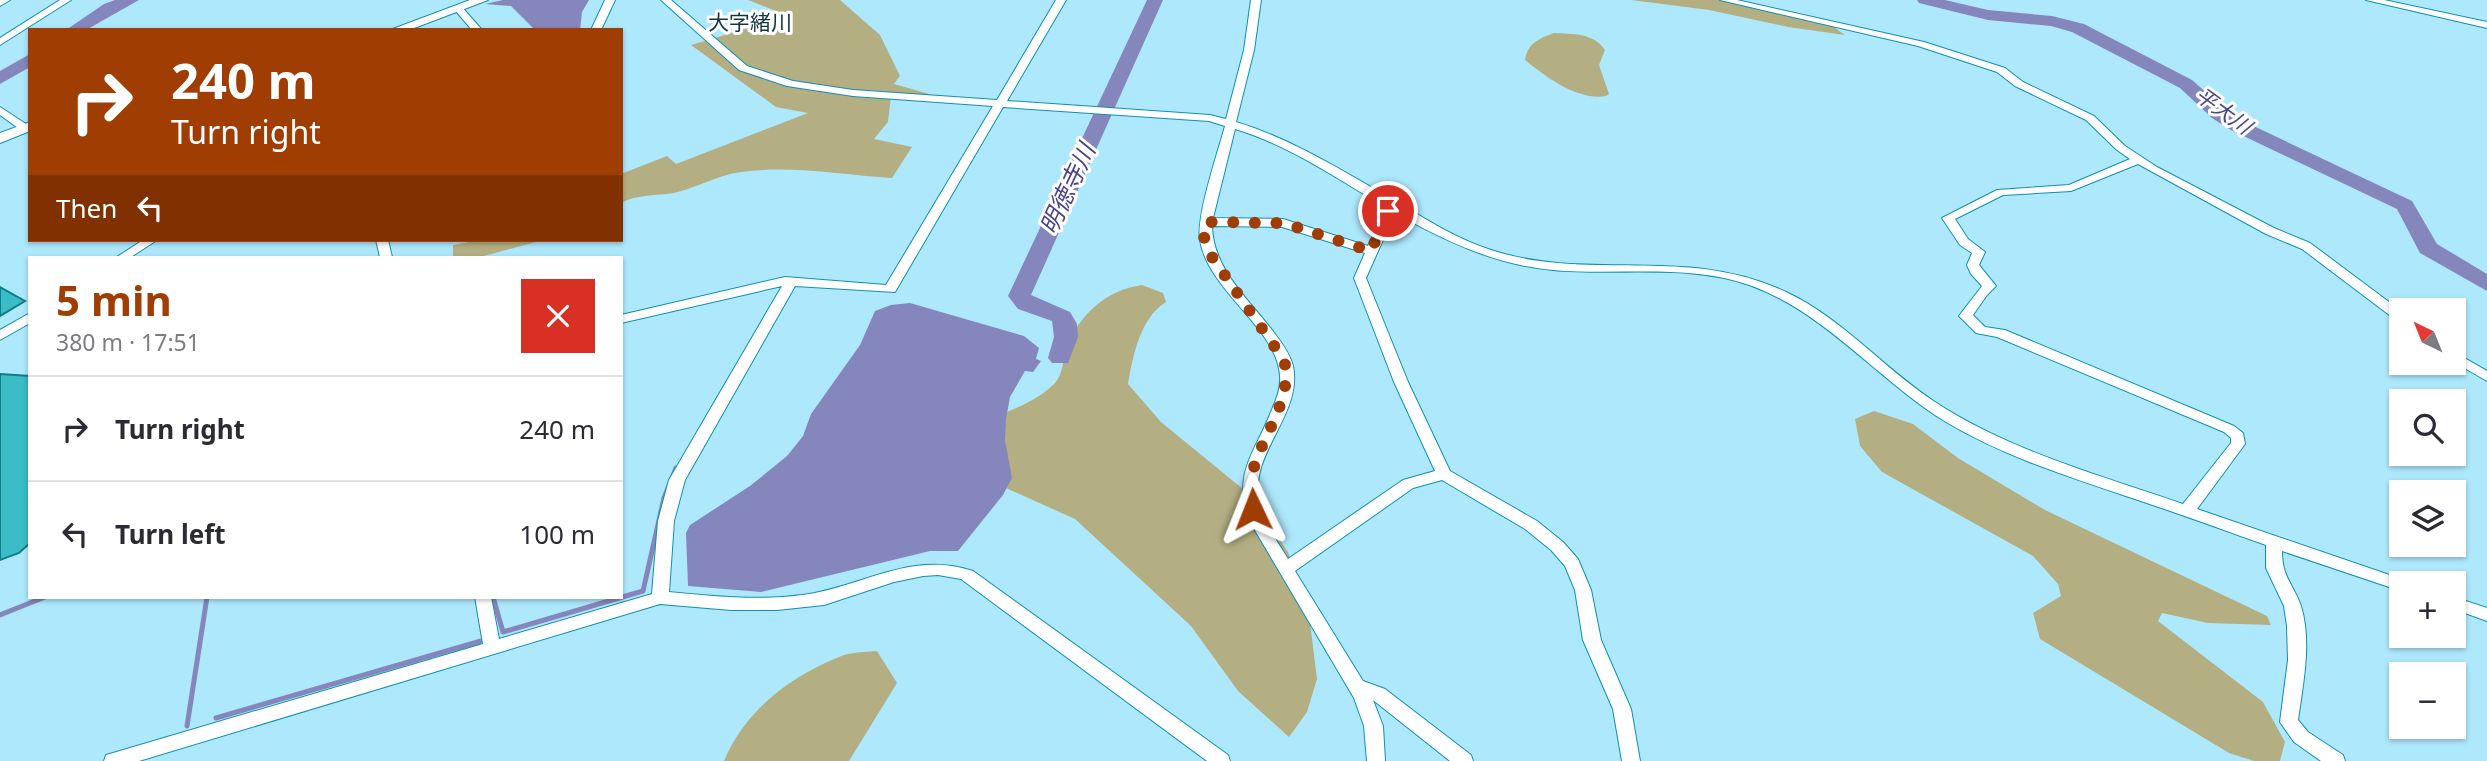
<!DOCTYPE html>
<html lang="en">
<head>
<meta charset="utf-8">
<style>
	:root { --surface:#fff; --page:#f2f2f3; --text:#2b2b33; --muted:#7c7c81; --line:#e1e1e2; --accent:#a03d02 }
	body { margin:0; font-family:"Noto Sans","Noto Sans JP",sans-serif; background:var(--page); color:var(--text); height:100vh; display:flex; flex-direction:column; font-size:26px; white-space:nowrap }
	* { box-sizing:border-box; margin:0 }
	p { font-size:23px; color:var(--muted) }
	.icon { flex:none; width:38px; height:38px; fill:none; stroke:currentColor; stroke-width:2; stroke-linecap:round; stroke-linejoin:round }
	.map { position:relative; flex:1; overflow:hidden }
	.drawer { position:absolute; left:28px; top:256px; width:595px; height:343px; display:flex; flex-direction:column; background:var(--surface); border-radius:0px; box-shadow:0 2px 5px #0004 }
	.drawer>* { flex:none }
	.guide { position:absolute; left:28px; top:28px; width:595px; height:214px; border-radius:0px; box-shadow:0 2px 5px #0004; background:#a03d02; color:#fff; overflow:hidden }
	.needle { width:46px; rotate:317deg }
	.buttons { position:absolute; left:2389px; top:298px; display:grid; gap:14px }
	.buttons a { display:grid; place-items:center; width:77px; height:77px; border-radius:0px; background:var(--surface); box-shadow:0 2px 5px #0004; font-size:35px }
	.pin { position:absolute; display:grid; place-items:center; width:60px; height:60px; color:#fff; margin:-30px; border:4px solid #fff; border-radius:50%; box-shadow:0 2px 7px #0007 }
	.me { position:absolute; width:77px; margin:-38px; rotate:358deg; stroke-linejoin:round; filter:drop-shadow(0 0 5px #0008) }
	.turn { display:flex; align-items:center; gap:24px; height:147px; padding:0 28px; font-size:32px }
	.turn .icon { width:91px; height:91px; stroke-width:2.5 }
	.turn b { display:block; font-size:49px; line-height:60px }
	.then { display:flex; align-items:center; height:66px; padding:0 28px; background:#0003; gap:14px; font-size:26px }
	.round { display:grid; place-items:center; flex:none; width:74px; height:74px; border-radius:0px; background:var(--page) }
	.headline { display:flex; align-items:center; justify-content:space-between; height:119px; padding:0 28px }
	h1 { font-size:42px; font-weight:700; line-height:52px; color:var(--accent) }
	ul { padding:0; list-style:none }
	li { display:flex; align-items:center; gap:21px; height:105px; padding:0 28px; border-top:2px solid var(--line) }
	li div { flex:1 }
	li b { display:block; font-size:26px }
	li em { font-style:normal }
	.map>svg:first-child { display:block }
</style>
</head>
<body>
<div class="map">
<svg width="2487" height="761" viewBox="0 0 2487 761">
	<rect width="100%" height="100%" fill="#aee8fd"/>
	<g fill="#b4af83">
		<path d="M748,0H840L880,35L900,76L894,84L940,97L891,96L888,122L874,139L912,147L892,178C843,175 790,165 741,172C718,175 696,188 674,193C656,196 637,194 621,203V174L667,156L676,164L808,113L776,107L691,45L752,27L746,20L776,11Z"/>
		<path d="M1631,0H1733L1831,25L1845,35L1788,27L1709,10Z"/>
		<path d="M1554,33C1573,34 1594,33 1605,50L1599,65L1609,94L1606,96C1578,101 1546,77 1525,60C1528,43 1538,39 1554,33Z"/>
		<path d="M480,240H543L480,257L453,256V245Z"/>
		<path d="M1142,285L1163,293L1166,302C1140,318 1133,356 1128,384L1161,422L1249,494L1288,552L1308,606L1317,679L1307,712L1289,737L1238,691L1191,626L1075,519L1008,489L975,461L973,424C1001,414 1033,405 1055,383C1063,375 1063,358 1067,347C1080,314 1106,290 1142,285Z"/>
		<path d="M1874,411L1913,424L1958,458L2045,510L2267,616L2271,625L2208,623L2162,613L2158,621L2263,702L2285,742L2280,761H2254L2229,753L2040,639L2033,613L2061,596L2058,584L2033,556L1882,472L1860,446L1855,419Z"/>
		<path d="M877,651L897,683L849,761H724C745,711 789,677 839,657C850,652 865,652 877,651Z"/>
	</g>
	<g fill="#8587bc">
		<path d="M503,0H589L582,12L580,30H535L511,6L485,4Z"/>
		<path d="M910,303L1024,336L1039,348L1036,359L1041,361L1033,372L1025,371L1010,397L1006,419L1005,440L1012,478L1003,495L958,551H930L761,592L688,586L686,533L690,525L750,486L787,456L803,436L811,414L860,345L875,311L891,305Z"/>
	</g>
	<g fill="none" stroke-linecap="round" stroke-linejoin="round">
		<g stroke="#8587bc" stroke-width="5">
			<path d="M493,597L503,632L643,591L664,498L676,468"/>
			<path d="M0,615L45,597"/>
			<path d="M216,718L481,641"/>
			<path d="M187,726L207,597"/>
		</g>
		<g fill="#8587bc" fill-rule="evenodd">
			<path d="M115,0H139L86,30H66L104,4Z"/>
			<path d="M1147,0H1163L1031,295L1070,312L1077,324L1078,337L1068,363H1052L1048,358L1054,337L1052,321L1018,309L1008,296Z"/>
			<path d="M1917,0H1945L1988,10L2052,16L2084,24L2192,80L2226,110L2245,122L2412,201L2437,244L2487,274V291L2420,253L2397,209L2231,130L2212,118L2180,88L2072,32L2051,26L1988,20L1919,3Z"/>
			<path d="M30,54V67L0,84V71Z"/>
		</g>
	</g>
	<g fill="#3bbcc6" stroke="#137d85" stroke-width="2">
		<path d="M0,287L25,301L0,316Z"/>
		<path d="M0,374L30,376V543L19,553L0,560Z"/>
	</g>
	<g fill="none" stroke-linecap="round" stroke-linejoin="round">
		<defs>
			<g id="minor">
				<path d="M0,0H10L0,6Z"/>
				<path d="M60,0H71L0,45V38Z"/>
				<path d="M605,0H615L601,30H591Z"/>
				<path d="M661,0H671L747,66L793,81L853,90L997,100L1056,0H1066L1007,101L1210,115L1226,119L1244,50L1251,0H1261L1254,50L1236,122C1293,139 1346,173 1397,202C1427,220 1457,239 1491,250C1588,282 1689,245 1786,292C1842,318 1883,368 1935,402C2010,451 2099,475 2183,504L2231,443V438L2224,432L1997,337L1976,333L1959,316L1982,286L1971,274L1967,265L1972,253L1960,245L1942,218L1997,190L2069,185L2130,159L2117,150L2086,120L2015,86L1997,72L1918,46L1720,0H1737L1924,42L2005,68L2023,82L2094,116L2125,146L2157,167L2274,228L2310,243L2401,311V321L2396,320L2302,249L2266,234L2138,164L2071,191L2003,195L1955,219L1968,239L1985,252L1979,265L1996,286L1987,295L1973,315L1985,327L2005,330L2234,426L2243,433L2245,444L2197,509L2407,581L2408,583H2401V591L2282,551C2282,578 2293,583 2301,606C2312,642 2303,684 2298,720L2308,732L2343,755L2345,761H2321L2294,742L2280,722L2288,660L2287,626L2284,606L2266,568V545C2221,529 2177,513 2132,498C2069,477 2003,456 1946,422C1879,381 1827,314 1752,286C1689,263 1619,276 1553,270C1496,265 1445,241 1395,213L1366,278L1408,382L1450,471L1537,521L1563,542L1578,559L1591,590L1601,640L1631,709L1640,761H1622L1613,709L1583,640L1575,590L1565,566L1551,550L1525,529L1442,480L1413,488L1295,571L1363,681L1385,689L1471,755L1473,761H1450L1373,700L1383,726L1385,761H1367L1364,726L1354,698L1256,532C1227,477 1254,457 1273,407C1277,398 1281,387 1280,376C1278,329 1208,291 1200,240C1196,216 1218,152 1225,126L1209,121L1003,107L895,292L795,286L685,480L674,521L669,592C713,596 758,601 802,595C863,587 910,550 973,571L1228,755L1230,761H1207L961,579L938,575L923,576L894,582L824,605L777,610H731L660,604L139,761H104L106,755L113,753L483,644L475,597H491L499,639L652,594L658,521L669,480L782,286L621,323V315L785,277L886,285L993,106L853,96L787,86L739,70ZM1235,129C1289,145 1337,179 1386,207L1368,246L1283,219L1213,218ZM1212,226L1282,227L1365,253L1354,278L1394,382L1435,471L1403,480L1288,559C1278,542 1263,523 1259,503C1248,453 1303,415 1293,366C1290,354 1282,343 1275,334C1250,300 1213,270 1212,226Z"/>
				<path d="M2366,0H2384L2487,22V28Z"/>
				<path d="M455,6H461L482,30H472L455,10Z"/>
				<path d="M0,107L29,126V130H21L0,115Z"/>
				<path d="M143,240H157L131,257H117Z"/>
				<path d="M376,240H388L392,257H380Z"/>
				<path d="M30,313V323L0,340V330Z"/>
				<path d="M2454,352L2487,371V381L2454,362Z"/>
				<path d="M2454,597L2487,608V621L2454,609Z"/>
			</g>
			<g id="major">
				<path d="M470,0H488L409,30H390Z"/>
				<path d="M30,122V131L0,143V133Z"/>
			</g>
		</defs>
		<use href="#minor" stroke="#108fb1" stroke-width="2"/>
		<use href="#major" stroke="#108fb1" stroke-width="2"/>
		<use href="#minor" fill="#fff" fill-rule="evenodd"/>
		<use href="#major" fill="#fff" fill-rule="evenodd"/>
	</g>
	<g fill="none" stroke-linecap="round" stroke-linejoin="round">
		<path stroke="#a03d02" stroke-width="12" stroke-dasharray="0 21.6" d="M1253,509C1237,457 1297,412 1284,360L1210,254L1204,240L1206,222L1283,223L1371,251L1388,211"/>
	</g>
	<g text-anchor="middle" stroke-width="6" stroke-linejoin="round" paint-order="stroke">
		<g font-size="21" fill="#133440" stroke="#fefefe">
			<text x="750" y="30">大字緒川</text>
		</g>
		<g font-size="21" font-style="italic" fill="#484589" stroke="#fefefe">
			<text transform="translate(2223 111) rotate(36)" y="7">平大川</text>
		</g>
		<g font-size="24" font-style="italic" fill="#484589" stroke="#fefefe">
			<text transform="translate(1068 189) rotate(-65)" y="8">明徳寺川</text>
		</g>
	</g>
</svg>
<div class="buttons">
<a><svg class="needle" viewBox="-14 -14 28 28"><path d="M0-13l5 13h-10z" fill="#e53935"/><path d="M0 13l5-13h-10z" fill="#7c7c81"/></svg></a>
<a><svg class="icon" aria-label="search" viewBox="0 0 24 24"><circle cx="10" cy="10" r="6"/><path d="M15 15l6 6"/></svg></a>
<a><svg class="icon" aria-label="layers" viewBox="0 0 24 24"><path d="M12 4l9 5-9 5-9-5zM3 14l9 5 9-5"/></svg></a>
<a>+</a>
<a>−</a>
</div>
<div class="pin" style="left:1388px;top:211px;background:#d93025"><svg class="icon" aria-label="arrive" viewBox="0 0 24 24"><path d="M6 21V4h12l-3 4 3 4H6"/></svg></div>
<svg class="me" style="left:1253px;top:509px" viewBox="-20 -20 40 40"><path d="M0-17L14 15 0 8-14 15z" fill="#a03d02" stroke="#fff" stroke-width="4"/></svg>
<div class="guide">
<div class="turn"><svg class="icon" aria-label="right" viewBox="0 0 24 24"><path d="M7 20v-9h11M14 6l5 5-5 5"/></svg><div><b>240 m</b>Turn right</div></div>
<div class="then">Then<svg class="icon" aria-label="left" viewBox="0 0 24 24"><path d="M17 20v-9H6M10 6l-5 5 5 5"/></svg></div>
</div>
<section class="drawer">
<div class="headline"><div><h1>5 min</h1><p>380 m · 17:51</p></div><a class="round" style="background:#d93025;color:#fff"><svg class="icon" aria-label="close" viewBox="0 0 24 24"><path d="M6 6l12 12M18 6L6 18"/></svg></a></div>
<ul>
<li><svg class="icon" aria-label="right" viewBox="0 0 24 24"><path d="M7 20v-9h11M14 6l5 5-5 5"/></svg><div><b>Turn right</b></div><em>240 m</em></li>
<li><svg class="icon" aria-label="left" viewBox="0 0 24 24"><path d="M17 20v-9H6M10 6l-5 5 5 5"/></svg><div><b>Turn left</b></div><em>100 m</em></li>
</ul>
</section>
</div>
</body>
</html>
